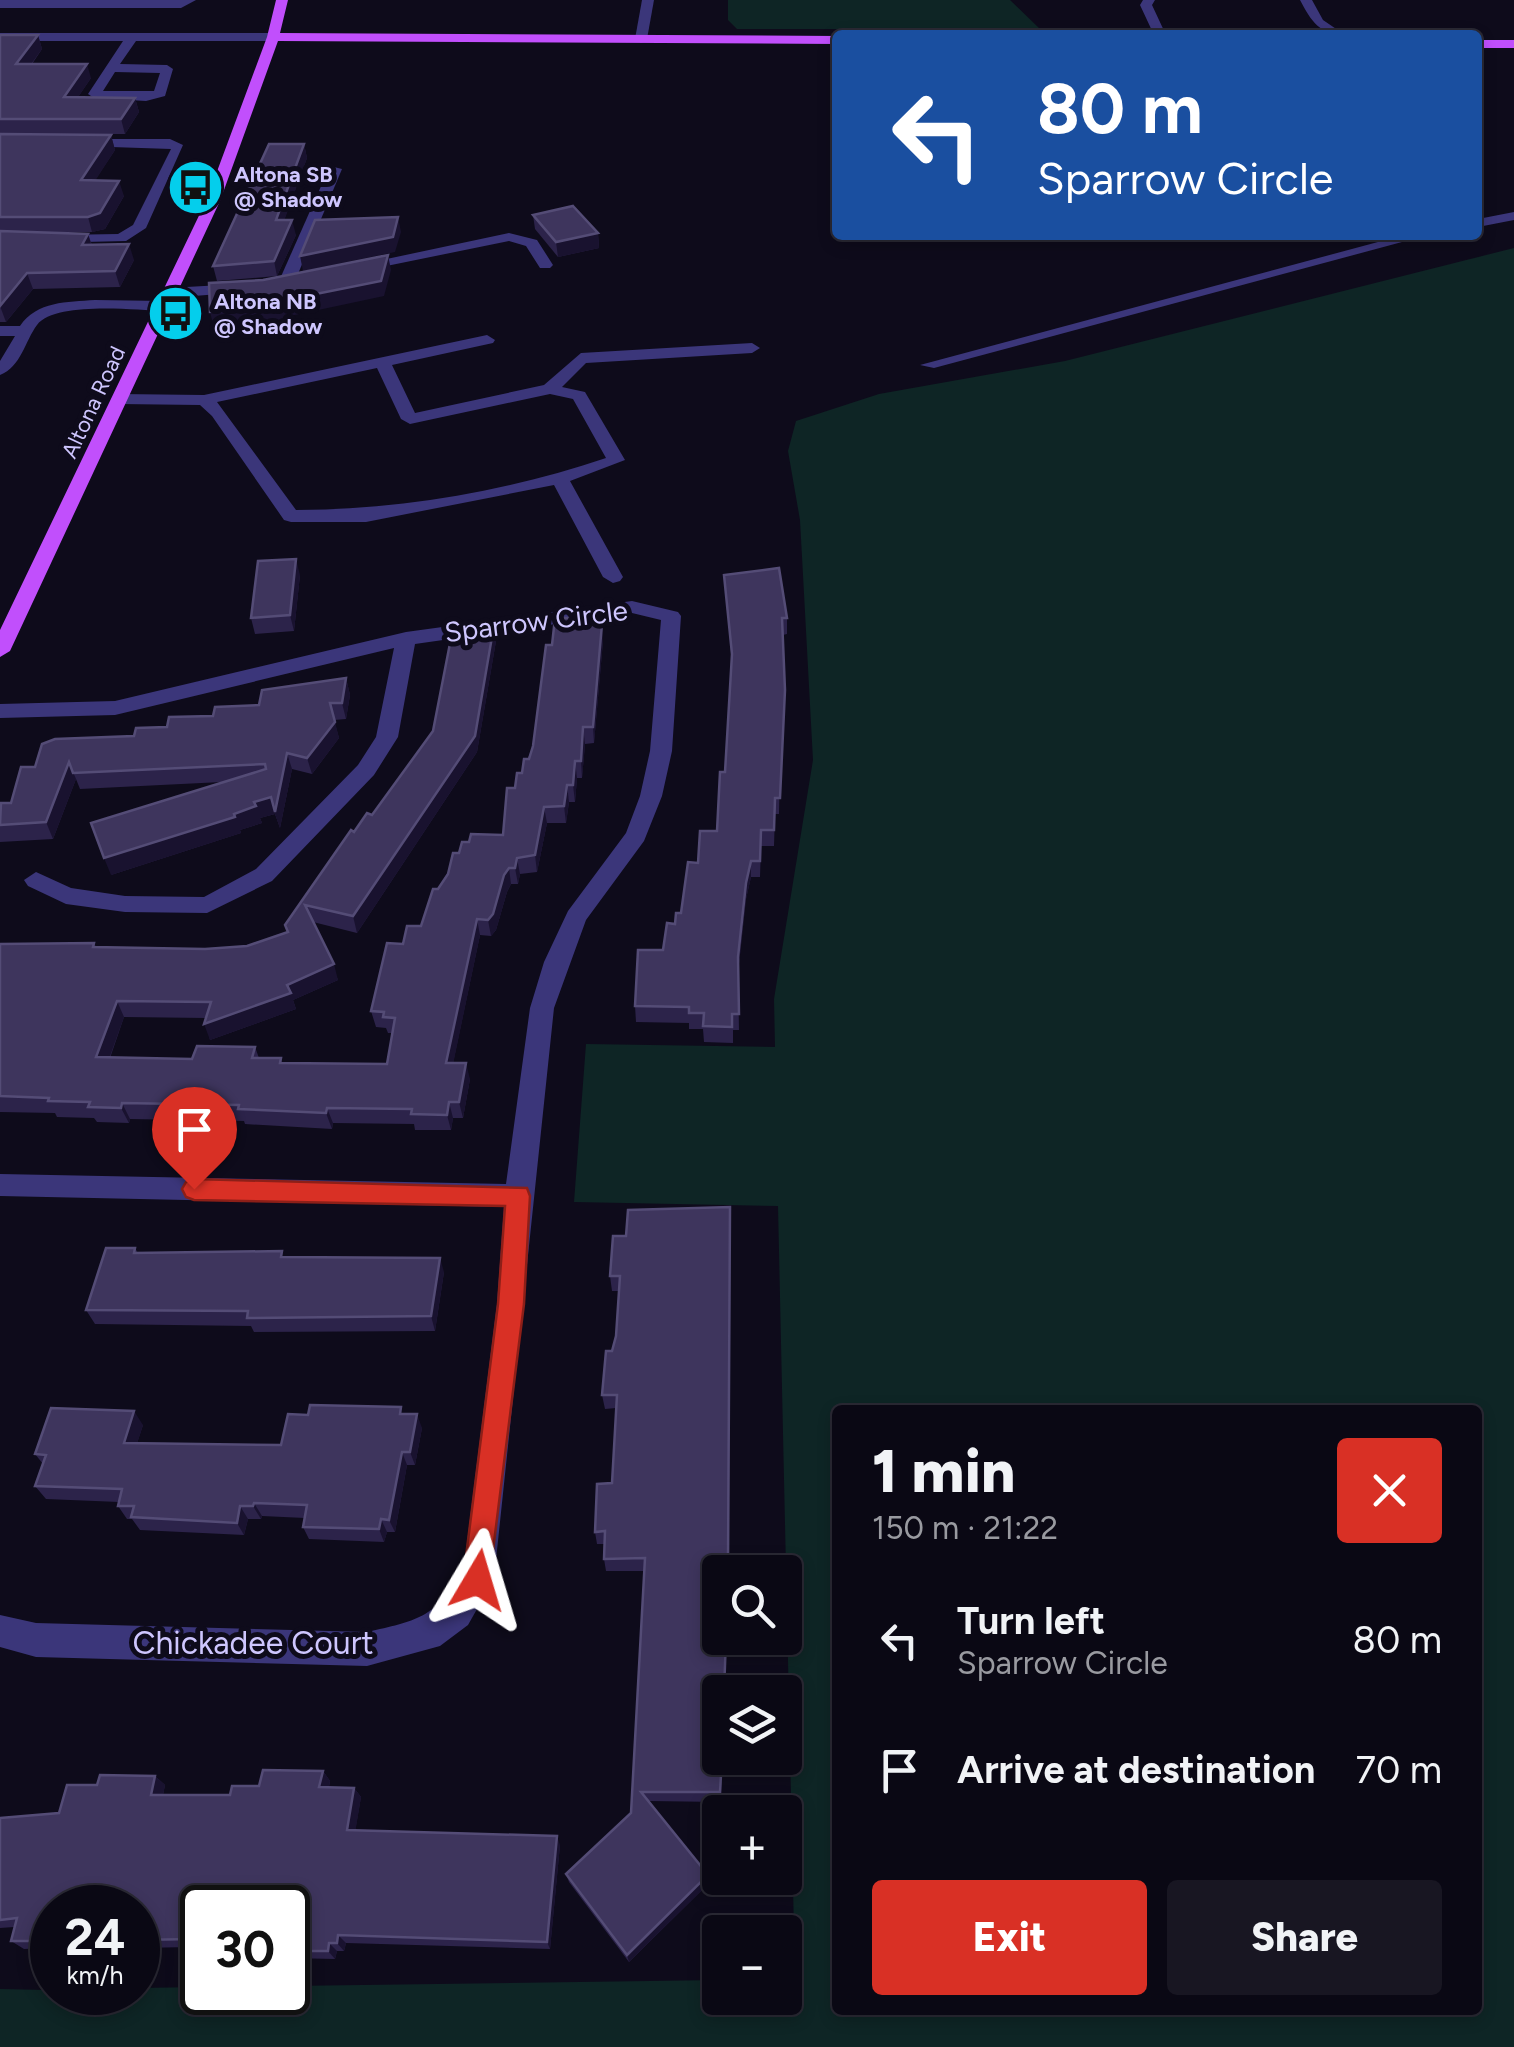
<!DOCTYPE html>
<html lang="en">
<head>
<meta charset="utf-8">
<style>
	:root { --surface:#0a0814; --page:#181622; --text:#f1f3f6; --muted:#999aa0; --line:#2a2934; --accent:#d93025 }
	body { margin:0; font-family:Figtree,sans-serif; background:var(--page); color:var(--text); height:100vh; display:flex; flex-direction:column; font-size:38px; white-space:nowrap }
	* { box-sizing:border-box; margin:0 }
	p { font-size:32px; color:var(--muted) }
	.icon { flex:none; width:55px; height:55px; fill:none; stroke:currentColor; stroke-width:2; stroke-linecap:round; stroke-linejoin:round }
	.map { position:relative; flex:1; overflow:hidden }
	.sheet { position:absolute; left:832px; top:1405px; width:650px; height:610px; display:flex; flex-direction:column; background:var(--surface); border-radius:10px; box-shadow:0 5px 15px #0003,0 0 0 2px var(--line) }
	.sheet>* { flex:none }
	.banner { position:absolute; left:832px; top:30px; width:650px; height:210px; border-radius:10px; box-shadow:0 5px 15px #0003,0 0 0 2px var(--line); background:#1a4fa0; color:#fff; overflow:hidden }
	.buttons { position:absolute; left:702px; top:1555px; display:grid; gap:20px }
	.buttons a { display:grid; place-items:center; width:100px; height:100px; border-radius:10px; background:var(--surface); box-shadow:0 5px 15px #0003,0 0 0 2px var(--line); font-size:50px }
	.speed { position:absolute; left:30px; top:1885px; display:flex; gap:20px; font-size:50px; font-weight:700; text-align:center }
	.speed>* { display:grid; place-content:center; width:130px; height:130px; border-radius:50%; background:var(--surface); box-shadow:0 5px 15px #0003,0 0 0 2px var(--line); line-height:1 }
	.speed small { font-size:25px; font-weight:400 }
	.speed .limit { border:5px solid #111; border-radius:15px; background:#fff; color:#111 }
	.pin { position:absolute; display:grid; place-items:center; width:85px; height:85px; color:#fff; margin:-102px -42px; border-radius:50% 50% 50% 0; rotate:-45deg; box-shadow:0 0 10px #0007 }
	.pin .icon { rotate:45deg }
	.me { position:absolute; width:110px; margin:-55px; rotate:7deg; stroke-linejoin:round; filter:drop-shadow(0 0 8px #0008) }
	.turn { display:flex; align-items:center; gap:35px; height:210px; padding:0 40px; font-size:45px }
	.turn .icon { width:130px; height:130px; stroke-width:2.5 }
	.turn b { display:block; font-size:70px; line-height:85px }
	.round { display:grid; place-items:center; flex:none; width:105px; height:105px; border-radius:10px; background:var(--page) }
	.summary { display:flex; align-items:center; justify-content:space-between; height:170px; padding:0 40px }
	h1 { font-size:60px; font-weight:800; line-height:75px }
	.button { display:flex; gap:20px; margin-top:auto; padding:20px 40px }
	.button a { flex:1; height:115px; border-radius:10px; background:var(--accent); color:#fff; font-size:40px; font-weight:800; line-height:115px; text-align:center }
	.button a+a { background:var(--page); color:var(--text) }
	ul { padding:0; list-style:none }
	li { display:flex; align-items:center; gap:30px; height:130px; padding:0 40px }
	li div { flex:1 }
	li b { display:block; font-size:38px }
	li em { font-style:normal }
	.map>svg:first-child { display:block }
</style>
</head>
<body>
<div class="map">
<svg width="1514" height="2047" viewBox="0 0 1514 2047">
	<rect width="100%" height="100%" fill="#0e0b1b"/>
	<g fill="#0e2525" fill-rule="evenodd">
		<path d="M728,0H1010L1040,29H737L728,20Z"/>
		<path d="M1514,248V2047H0V1989L138,1992V1988L202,1987V1992H288V1986L720,1980V1998H785V1979L795,1978L778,1206L574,1202L586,1044L775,1047L774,999L813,760L800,520L788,451L796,421L879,394L1065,361ZM838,1410H1478V2010H838Z"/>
	</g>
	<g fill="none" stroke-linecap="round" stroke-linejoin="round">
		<g fill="#3b367a" fill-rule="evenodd">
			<path d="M0,0H196L181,8H0Z"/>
			<path d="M642,0H654L647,39L641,43L635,39Z"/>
			<path d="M1143,0H1155L1152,5L1166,35H1154L1140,5Z"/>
			<path d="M1300,0H1312L1323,20L1345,35C1320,35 1311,21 1300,0Z"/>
			<path d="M0,33H273L279,37L273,41H136L120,64L167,65L173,69L165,96L146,101L94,98L88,94L123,41H0ZM115,72L160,73L154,91H103Z"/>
			<path d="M76,139H170L183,145L146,228L126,241L0,244V236L118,234L133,225L171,149L81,146L76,145Z"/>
			<path d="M330,166L342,169L295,281L282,284L279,281Z"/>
			<path d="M1514,212V220L1478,227V219Z"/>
			<path d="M509,233L537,240L553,265L550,268H540L526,246L509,241L357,272L349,267Z"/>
			<path d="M1404,235H1428L934,368L920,365Z"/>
			<path d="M239,284L247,289L244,292L169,298L161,293L169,288Z"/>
			<path d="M95,300L163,301L171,306L163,311C135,310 55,301 37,325C25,341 21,367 0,375V361L15,336H0V326H20C37,301 67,302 95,300Z"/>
			<path d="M487,335L495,340L493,343L392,365L415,413L544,385L581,353L752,343L760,348L752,353L586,363L562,387L585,392L625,460L570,481L623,577L620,581L613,583L603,577L554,485L366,522H291L284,520L212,416L200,405L119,404L111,399L119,394L204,395ZM377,368L401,419L410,424L550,394L573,399L606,458C508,491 400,510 296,510L217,402Z"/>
			<path d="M632,601L678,612L681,616L672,751L662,796L644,841L586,920L554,1008L494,1579L468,1625L440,1646L367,1666L36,1657L0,1647V1615L36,1623L367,1632C416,1621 434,1618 463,1574L497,1304L504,1207L0,1196V1174L506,1184L530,1008L544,962L568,911L626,833L640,796L650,751L661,620L632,613L415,644L398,737L374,775L272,881L207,913L125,912L66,904L28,886L24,880L36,872L71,888L125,896L204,897L256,869L358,765L376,737L394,648L115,715L0,718V704L115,701L406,632Z"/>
		</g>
		<g fill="#c14ffc" fill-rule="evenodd">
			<path d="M276,0H288L280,33L838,36V44L278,41L220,201L10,651L0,657V630L206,201L267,37Z"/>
			<rect x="1478" y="40" width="36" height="8"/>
		</g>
	</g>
	<g fill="#2c234a">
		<path d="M0,35H38L42,49L32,64L91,78L78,97L135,98L139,112L125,134H45L111,135L115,150L95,180L124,196L105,229L92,232H32L88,234L92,245L134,260L120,287L33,289L6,322H0Z"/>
		<path d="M304,144L307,158L284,220L296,235L277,276L217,281L213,266Z"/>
		<path d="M533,215L598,233L599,248L558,257L535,229Z"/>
		<path d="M300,575L294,631L255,634L251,618Z"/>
		<path d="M724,575L787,618V634L783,635L779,814H775L774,846H761L760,877H751L746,899L738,973L739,1030H733V1043L704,1042L703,1029H689V1023L636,1022L635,1006L681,913L698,863L717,831L725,772L732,663Z"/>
		<path d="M592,618L593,624L603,641L594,743L585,744L582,778H577L575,802H569L566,823H547L537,872L520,874L518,884H511L507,892L496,930L491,936L480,935L453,1063L470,1079L463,1118H453L451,1130H415L414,1124L333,1123L332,1129L245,1124L244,1121L130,1119L129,1123L97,1122L94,1118L57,1117L55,1113L0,1112V944L94,943L96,947L205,949L247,946L287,933L354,832L372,815L433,731L474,633L494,625L496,641L477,752L357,933L313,922L338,980L293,1000L296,1009L210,1040L206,1018L124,1017L110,1058L192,1059L255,1047L259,1058H281L282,1063L387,1064L392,1033H388L386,1028L376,1027L371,1011L403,944L421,926L438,889L459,853L469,842L503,835L515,788L533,746L552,645Z"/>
		<path d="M346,678L350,695L346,719L334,720L339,738L312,774L292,769L280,828L275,814L260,818L262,823L240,830L241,833L111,875L222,782L80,789L76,779L53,839L0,842V805L11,803L35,767L134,736L259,705Z"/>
		<path d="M730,1207L729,1572H720V1758H722L721,1802L649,1801L708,1875V1884L629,1962L569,1882L566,1874L631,1813L644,1571H606L604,1559V1544H597L595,1532L612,1483L616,1408L605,1409L602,1395L616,1336L619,1291H612L610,1276L626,1236Z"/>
		<path d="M135,1248L138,1253L284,1257L444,1272L435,1331L254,1332L251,1326L95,1324L86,1310Z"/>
		<path d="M404,1414L422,1428L415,1465H407L395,1532H387L384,1542L309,1539L303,1527L305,1518L262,1516L261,1519H248L244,1535L140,1530L132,1519H127L118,1506L119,1502L46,1499L35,1486L43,1464L35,1454L143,1425L137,1443L281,1445Z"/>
		<path d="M323,1771L330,1781L329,1787L354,1788L361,1797L355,1831L560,1845L550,1949L346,1943L344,1951H337L335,1959L288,1958V1908H202V1958L191,1950V1947L138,1948V1908H52V1948L24,1949L11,1941L14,1927L0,1928V1818L59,1813L97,1785L155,1776L165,1785L163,1795H230L259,1786Z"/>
	</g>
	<g fill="#19122f">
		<path d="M38,35L42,49L21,78L16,64Z"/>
		<path d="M87,64L91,78L68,112L64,97Z"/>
		<path d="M135,98L139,112L125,134L121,119Z"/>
		<path d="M111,135L115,150L86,195L81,180Z"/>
		<path d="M304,144L307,158L279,235L276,220Z"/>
		<path d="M119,181L124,196L105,229L92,232L88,217Z"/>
		<path d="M398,217L401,232L395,252L303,271L300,256Z"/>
		<path d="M292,220L296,235L277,276L274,261Z"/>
		<path d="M598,233L599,248L558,257L556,242Z"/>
		<path d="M88,234L93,250L82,245Z"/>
		<path d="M129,244L134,260L120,287L115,271Z"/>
		<path d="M388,255L391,270L384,296L290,316V320L214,328L210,312L286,300Z"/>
		<path d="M27,273L33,289L6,322L0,306Z"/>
		<path d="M296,559L300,575L294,631L290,615Z"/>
		<path d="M602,624L603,641L594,743L593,727Z"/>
		<path d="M494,625L496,641L477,752L357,933L353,916Z"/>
		<path d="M346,678L350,695L346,719L342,703Z"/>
		<path d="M335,722L339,738L312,774L307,758Z"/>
		<path d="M583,727L585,744L582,778L581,761Z"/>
		<path d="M287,753L292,769L280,828L275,814L260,818L262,823L240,830L241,833L111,875L104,858L234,814L254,802Z"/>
		<path d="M575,761L577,778L575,802L573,785Z"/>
		<path d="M69,762L76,779L53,839L46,822Z"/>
		<path d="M567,785L569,802L566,823L564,806Z"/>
		<path d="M544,807L547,823L537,872L535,855Z"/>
		<path d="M517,858L520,874L518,884L515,868Z"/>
		<path d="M751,861V877L746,899L738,973V957L746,883Z"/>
		<path d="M509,868L511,884L507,892L496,930L491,936L488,920L504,875Z"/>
		<path d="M477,919L480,935L450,1079L446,1063Z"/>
		<path d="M334,964L338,980L293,1000L296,1009L210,1040L204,1024Z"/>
		<path d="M117,1001L124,1017L104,1073L96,1057Z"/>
		<path d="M466,1063L470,1079L463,1118L459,1102Z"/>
		<path d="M449,1102L453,1118L451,1130L447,1115Z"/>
		<path d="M122,1103L130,1119L129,1123L121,1108Z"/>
		<path d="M327,1108L333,1123L332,1129L326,1113Z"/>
		<path d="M440,1258L444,1272L435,1331L431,1316Z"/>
		<path d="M134,1411L143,1425L133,1456L124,1443Z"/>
		<path d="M417,1414L422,1428L415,1465L410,1452Z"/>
		<path d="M402,1452L407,1465L395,1532L389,1520Z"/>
		<path d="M254,1503L262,1516L261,1519L253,1506Z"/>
		<path d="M240,1506L248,1519L244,1535L237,1523Z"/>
		<path d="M381,1519L387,1532L384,1542L379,1529Z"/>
		<path d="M323,1771L330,1781L327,1797L319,1787Z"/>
		<path d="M155,1776L165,1785L161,1805L151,1795Z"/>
		<path d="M354,1788L361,1797L354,1840L347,1830Z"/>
		<path d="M557,1836L560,1845L550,1949L547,1942Z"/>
		<path d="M708,1875V1884L629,1962L627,1955Z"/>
		<path d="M338,1935L346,1943L344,1951L337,1943Z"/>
		<path d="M329,1943L337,1951L335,1959L328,1951Z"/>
	</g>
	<g fill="#3e355d" stroke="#544c76" stroke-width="2.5">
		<path d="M0,35H38L16,64H87L64,97L135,98L121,119H0Z"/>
		<path d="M0,134L111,135L81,180L119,181L100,213L88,217H0Z"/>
		<path d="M269,144H304L276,220H292L274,261L213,266Z"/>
		<path d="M573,206L598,233L556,242L533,215Z"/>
		<path d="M398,217L393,237L300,256L315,220Z"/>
		<path d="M0,231L88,234L82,245L129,244L115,271L27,273L0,306Z"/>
		<path d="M388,255L381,281L286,300L287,305L210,312L209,283L263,280Z"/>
		<path d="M296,559L290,615L251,618L258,561Z"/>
		<path d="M779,568L787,618H782L785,690L780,798H775L774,830H761L760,861H751L746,883L738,957L739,1014H732V1027L703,1026L704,1013H689V1007L635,1006L638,950H663L667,923L675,924L676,913H681L688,862L698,863L700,831H717L720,772H725L732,654L724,575Z"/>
		<path d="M555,618H592V624H602L593,727H583L581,761H575L573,785H567L564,806L544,807L535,855L517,858L515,868H509L504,875L493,914L488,920L477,919L446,1063H466L459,1102H449L447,1115L411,1114L412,1109L327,1108L326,1113L238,1109L239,1105L122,1103L121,1108L88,1107L90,1102L48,1101L49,1098L0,1096V944L94,943L93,947L205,949L247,946L288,932L285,925L351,830L354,832L367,813L372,815L433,731L452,633H474L494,625L475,736L353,916L305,905L334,964L287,985L291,993L204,1024L211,1002L117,1001L96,1057L192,1059L197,1046L255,1047L252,1058H281L280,1063L387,1064L395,1018L383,1017L384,1012L371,1011L387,943L403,944L407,926H421L433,889H438L448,874L453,853H459L462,842H469L471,834L503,835L507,788H515L517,773H522L524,759H529L533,746L546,645H552Z"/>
		<path d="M346,678L342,703H330L335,722L307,758L287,753L275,812L271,797L254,802L256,806L234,814L235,817L104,858L91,823L266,769L265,764L73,773L69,762L46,822L0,825L1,803H11L21,767H35L42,744L55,739L134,736L136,728L167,727L169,717L213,716L215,707L259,705L262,690Z"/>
		<path d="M730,1207L728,1564V1572H720V1638H726L724,1692H720V1758H722L720,1792H641L708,1875L627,1955L566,1874L631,1813L645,1558L604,1559L605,1531L595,1532L597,1484L612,1483L617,1395H602L606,1351H612L616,1336L620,1276H610L613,1236H626L628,1210Z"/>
		<path d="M106,1248H135L134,1253L282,1251L281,1257L440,1258L431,1316L247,1318L248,1311L86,1310Z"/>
		<path d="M310,1405L401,1407L400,1414H417L410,1452H402L389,1520L381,1519L379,1529L303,1527L307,1505L254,1503L253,1506H240L237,1523L131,1517L134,1506H118L122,1489L35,1486L46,1455L35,1454L51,1408L134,1411L124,1443L281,1445L288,1414L308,1415Z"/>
		<path d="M263,1770L323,1771L319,1787L354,1788L347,1830L557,1836L547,1942L338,1935L337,1943H329L328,1951H288V1908H202V1950H191L193,1939L138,1940V1908H52V1941H11L17,1918L0,1920V1818L59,1813L67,1785H97L100,1775L155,1776L151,1795H230L232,1786H259Z"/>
	</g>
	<path fill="#d93025" stroke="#8d1f18" stroke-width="2.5" d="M194,1179L527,1188L530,1196L524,1304L488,1590L478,1594L467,1590L463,1580L498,1304L505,1206L194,1200L186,1197L182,1189L186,1182Z"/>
	<defs>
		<symbol id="bus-disc" viewBox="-11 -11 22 22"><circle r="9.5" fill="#04ceec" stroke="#0e0b1b"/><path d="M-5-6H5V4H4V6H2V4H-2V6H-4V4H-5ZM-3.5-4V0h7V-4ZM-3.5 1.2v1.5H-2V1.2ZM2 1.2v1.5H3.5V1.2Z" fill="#111"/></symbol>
	</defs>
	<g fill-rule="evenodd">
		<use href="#bus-disc" x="164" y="156" width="63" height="63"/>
		<use href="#bus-disc" x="144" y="282" width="63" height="63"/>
	</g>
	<g text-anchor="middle" stroke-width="10" stroke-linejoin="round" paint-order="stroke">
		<g font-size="22" font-weight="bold" fill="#cec6fe" stroke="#0e0b1b" text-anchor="start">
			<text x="234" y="182">Altona SB<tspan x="234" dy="25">@ Shadow</tspan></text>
			<text x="214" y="309">Altona NB<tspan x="214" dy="25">@ Shadow</tspan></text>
		</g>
		<g font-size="22" fill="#cec6fe" stroke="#0e0b1b">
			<text transform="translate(93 402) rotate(-65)" y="8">Altona Road</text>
		</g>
		<g font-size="28" fill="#cec6fe" stroke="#0e0b1b">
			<text transform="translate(536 621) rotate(-7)" y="10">Sparrow Circle</text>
		</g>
		<g font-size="32" fill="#cec6fe" stroke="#0e0b1b">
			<text x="253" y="1654">Chickadee Court</text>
		</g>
	</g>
</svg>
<div class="buttons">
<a><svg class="icon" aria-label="search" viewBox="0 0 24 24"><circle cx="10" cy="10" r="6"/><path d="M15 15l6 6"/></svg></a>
<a><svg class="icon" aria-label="layers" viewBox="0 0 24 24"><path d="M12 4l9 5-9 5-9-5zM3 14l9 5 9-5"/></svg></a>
<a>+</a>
<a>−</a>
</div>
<div class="speed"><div>24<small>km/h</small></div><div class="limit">30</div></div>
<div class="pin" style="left:194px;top:1189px;background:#d93025"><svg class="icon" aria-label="arrive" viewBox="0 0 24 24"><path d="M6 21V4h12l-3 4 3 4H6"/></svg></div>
<svg class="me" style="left:478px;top:1580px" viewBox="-20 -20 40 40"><path d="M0-17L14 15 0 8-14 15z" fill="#d93025" stroke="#fff" stroke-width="4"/></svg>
<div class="banner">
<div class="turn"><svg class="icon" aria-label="left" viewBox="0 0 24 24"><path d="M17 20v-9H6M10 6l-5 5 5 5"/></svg><div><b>80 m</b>Sparrow Circle</div></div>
</div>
<section class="sheet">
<div class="summary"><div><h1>1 min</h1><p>150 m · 21:22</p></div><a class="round" style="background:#d93025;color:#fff"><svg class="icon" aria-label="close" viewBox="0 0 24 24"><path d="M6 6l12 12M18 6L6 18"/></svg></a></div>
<ul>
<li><svg class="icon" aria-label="left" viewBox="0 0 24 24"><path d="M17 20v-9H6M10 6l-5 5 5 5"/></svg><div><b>Turn left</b><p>Sparrow Circle</p></div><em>80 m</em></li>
<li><svg class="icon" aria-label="arrive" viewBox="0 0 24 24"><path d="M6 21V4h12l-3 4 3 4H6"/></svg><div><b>Arrive at destination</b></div><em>70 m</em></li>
</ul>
<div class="button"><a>Exit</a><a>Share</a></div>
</section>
</div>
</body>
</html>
